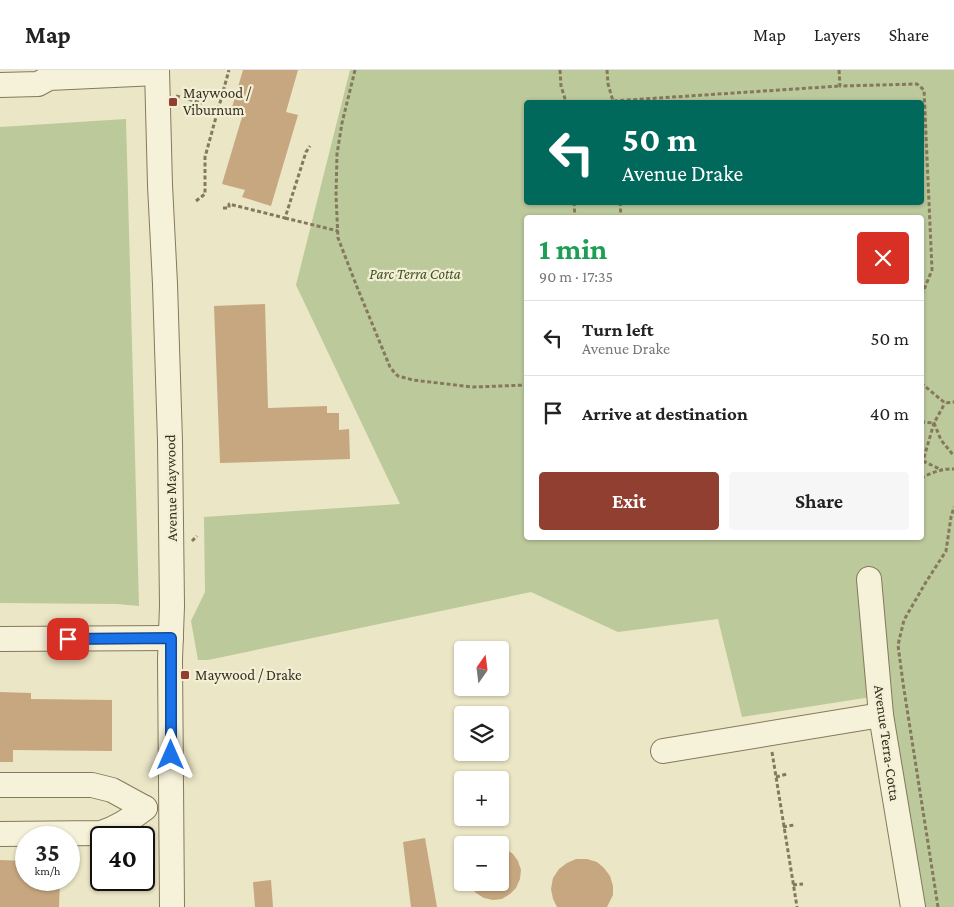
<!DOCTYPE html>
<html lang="en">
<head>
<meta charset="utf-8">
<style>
	:root { --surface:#fff; --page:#f6f6f6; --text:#222; --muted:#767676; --line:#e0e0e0; --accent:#903f31 }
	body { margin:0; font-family:"Crimson Pro",serif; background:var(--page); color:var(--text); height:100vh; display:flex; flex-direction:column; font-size:19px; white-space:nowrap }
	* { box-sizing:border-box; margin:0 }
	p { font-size:16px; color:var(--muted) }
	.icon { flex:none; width:28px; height:28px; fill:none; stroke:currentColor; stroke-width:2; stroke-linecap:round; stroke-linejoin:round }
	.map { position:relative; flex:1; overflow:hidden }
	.drawer { position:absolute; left:524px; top:145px; width:400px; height:325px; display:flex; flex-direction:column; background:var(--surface); border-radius:5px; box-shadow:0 1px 4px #0004 }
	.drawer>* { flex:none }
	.guide { position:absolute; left:524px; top:30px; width:400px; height:105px; border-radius:5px; box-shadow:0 1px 4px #0004; background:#00695c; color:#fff; overflow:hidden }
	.needle { width:32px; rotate:14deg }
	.buttons { position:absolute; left:454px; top:571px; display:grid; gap:10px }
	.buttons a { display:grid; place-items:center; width:55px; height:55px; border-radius:5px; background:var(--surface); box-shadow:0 1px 4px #0004; font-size:25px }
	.speed { position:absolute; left:15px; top:756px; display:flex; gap:10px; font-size:25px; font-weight:700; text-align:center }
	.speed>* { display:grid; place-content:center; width:65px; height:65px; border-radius:50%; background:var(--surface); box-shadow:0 1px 4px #0004; line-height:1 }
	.speed small { font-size:12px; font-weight:400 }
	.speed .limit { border:2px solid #111; border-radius:8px; background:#fff; color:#111 }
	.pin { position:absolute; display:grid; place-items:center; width:42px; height:42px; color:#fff; margin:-21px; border-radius:10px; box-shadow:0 2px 8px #0006 }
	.me { position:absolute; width:55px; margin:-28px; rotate:0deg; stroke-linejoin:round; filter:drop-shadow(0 0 4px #0008) }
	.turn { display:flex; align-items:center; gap:18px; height:105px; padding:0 15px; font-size:22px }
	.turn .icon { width:65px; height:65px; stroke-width:2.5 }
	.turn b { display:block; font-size:35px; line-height:42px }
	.round { display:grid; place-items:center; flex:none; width:52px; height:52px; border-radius:5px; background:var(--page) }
	.summary { display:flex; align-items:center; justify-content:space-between; height:85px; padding:0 15px }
	h1 { font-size:30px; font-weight:700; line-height:38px; color:#1e9e55 }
	.cta { display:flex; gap:10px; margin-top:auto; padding:10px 15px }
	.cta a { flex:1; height:58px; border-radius:5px; background:var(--accent); color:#fff; font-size:20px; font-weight:700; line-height:58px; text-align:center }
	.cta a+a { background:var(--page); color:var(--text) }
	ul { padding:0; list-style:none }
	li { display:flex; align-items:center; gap:15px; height:75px; padding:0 15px; border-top:1px solid var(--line) }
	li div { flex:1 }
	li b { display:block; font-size:19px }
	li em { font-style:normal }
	header { display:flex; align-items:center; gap:30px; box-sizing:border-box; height:70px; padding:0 25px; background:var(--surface); border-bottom:1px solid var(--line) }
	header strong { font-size:24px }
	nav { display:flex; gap:28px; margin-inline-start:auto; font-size:18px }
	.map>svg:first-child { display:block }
</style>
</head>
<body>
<header>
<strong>Map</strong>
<nav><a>Map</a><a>Layers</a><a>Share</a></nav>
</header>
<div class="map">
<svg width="954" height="837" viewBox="0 0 954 837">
	<rect width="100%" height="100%" fill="#ebe6c6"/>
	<g fill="#bcc99b" fill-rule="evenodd">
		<path d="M350,0H954V837H921L884,625L742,647L718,549L618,562L531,522L208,590H198L191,551L205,522L204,447L400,434L296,215ZM526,32H921V132H526ZM526,148H921V468H526Z"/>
		<path d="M126,49L139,536L117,534L0,533V57Z"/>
	</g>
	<g fill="#c7a77f">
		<path d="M243,0H298L286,42L298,45L271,136L242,127L245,120L222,114L242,47L230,44Z"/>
		<path d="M265,234L268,338L327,336V343H339V360L349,359L350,389L220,393L214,236Z"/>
		<path d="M0,622L31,623V629L112,630V681L13,680V692H0Z"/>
		<path d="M425,768L437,837H411L403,772Z"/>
		<path d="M500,777L506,779L513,784L518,791L521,800L520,809L516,818L510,824L502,829L493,830L484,828L476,823L470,816L469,812H500Z"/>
		<path d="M576,789H587L597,792L604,798L610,806L613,816V825L607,837H557L553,829L551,819L553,808L559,799L567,793Z"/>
		<path d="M0,790L26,791V810H60L59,837H0Z"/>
		<path d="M271,810L273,837H255L253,812Z"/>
	</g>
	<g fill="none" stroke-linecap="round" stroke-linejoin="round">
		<defs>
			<g id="minor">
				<path d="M157,0L160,115L165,214L170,371L172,536L170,590L172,837"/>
				<path d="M0,15L38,14L49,8L157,3"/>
				<path d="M869,509L881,645L913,837"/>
				<path d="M0,569L171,568"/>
				<path d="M663,681L881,645"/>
				<path d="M0,715H92L112,720L145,738"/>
				<path d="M0,764L101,763C118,758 131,749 145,738"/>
			</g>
		</defs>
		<use href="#minor" stroke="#85795d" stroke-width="26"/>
		<g stroke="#85795d" stroke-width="3" stroke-dasharray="4 2.5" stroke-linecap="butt">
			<path d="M355,0L342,53L337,84L336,126L338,168L357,217L390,297L394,302L398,306L413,310L473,317L526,315"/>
			<path d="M560,0L561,16L566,32"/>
			<path d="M607,0L608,14L613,31L840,16"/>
			<path d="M839,0L840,16L917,14L924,20L932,200L923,222H921"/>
			<path d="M176,26L202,33"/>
			<path d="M196,131L205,124V87L229,0"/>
			<path d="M574,132L575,148"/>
			<path d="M620,132L621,148"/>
			<path d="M223,138H229V134L285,148L306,82L310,76"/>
			<path d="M285,148L338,161"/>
			<path d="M921,313L945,333L954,332"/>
			<path d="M921,352L934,353L941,370L954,386"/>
			<path d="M923,391L942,400"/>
			<path d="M922,407L923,391L934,353L945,333"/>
			<path d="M921,408C931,403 943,398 954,399"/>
			<path d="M192,471L197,466"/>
			<path d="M772,682L797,837"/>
			<path d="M776,707L787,704"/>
			<path d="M783,757L794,755"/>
			<path d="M793,815L803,814"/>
			<path d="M938,837L903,613L898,575L904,550L926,512L946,481L951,447L954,437"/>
		</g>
		<use href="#minor" stroke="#f6f2d9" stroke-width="24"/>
	</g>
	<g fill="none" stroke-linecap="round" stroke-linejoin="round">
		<defs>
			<path id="route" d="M68,569L171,568V685"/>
		</defs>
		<use href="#route" stroke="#114b97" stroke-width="12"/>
		<use href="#route" stroke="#1a73e8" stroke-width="9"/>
	</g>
	<g fill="#903f31" stroke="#f3efd5" stroke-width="2">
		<rect x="168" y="27" width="10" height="10" rx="2.5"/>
		<rect x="180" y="600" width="10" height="10" rx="2.5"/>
	</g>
	<g text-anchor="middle" stroke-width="4.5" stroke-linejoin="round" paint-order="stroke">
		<g font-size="15" fill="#372e20" stroke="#f3efd5" text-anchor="start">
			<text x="183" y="28">Maywood /<tspan x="183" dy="17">Viburnum</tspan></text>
			<text x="195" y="610">Maywood / Drake</text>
		</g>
		<g font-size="15" font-style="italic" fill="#415228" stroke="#f3efd5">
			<text x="415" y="209">Parc Terra Cotta</text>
		</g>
		<g font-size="15" fill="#372e20" stroke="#f3efd5">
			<text transform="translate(171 418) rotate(-91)" y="5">Avenue Maywood</text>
			<text transform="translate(887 673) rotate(82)" y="5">Avenue Terra-Cotta</text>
		</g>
	</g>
</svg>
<div class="buttons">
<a><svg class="needle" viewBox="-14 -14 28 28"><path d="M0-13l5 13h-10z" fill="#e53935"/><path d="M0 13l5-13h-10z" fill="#767676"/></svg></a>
<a><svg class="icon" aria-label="layers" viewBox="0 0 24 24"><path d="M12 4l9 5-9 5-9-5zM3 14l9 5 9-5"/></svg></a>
<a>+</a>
<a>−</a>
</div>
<div class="speed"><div>35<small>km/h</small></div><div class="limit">40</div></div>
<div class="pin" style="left:68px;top:569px;background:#d93025"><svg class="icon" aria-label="arrive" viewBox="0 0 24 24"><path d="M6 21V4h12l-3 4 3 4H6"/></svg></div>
<svg class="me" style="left:171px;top:685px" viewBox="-20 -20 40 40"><path d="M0-17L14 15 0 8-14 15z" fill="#1a73e8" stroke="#fff" stroke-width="4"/></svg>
<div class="guide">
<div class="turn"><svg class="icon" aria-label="left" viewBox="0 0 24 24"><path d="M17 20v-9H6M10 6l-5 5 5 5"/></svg><div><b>50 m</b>Avenue Drake</div></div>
</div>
<section class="drawer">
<div class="summary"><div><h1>1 min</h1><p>90 m · 17:35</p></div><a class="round" style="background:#d93025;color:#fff"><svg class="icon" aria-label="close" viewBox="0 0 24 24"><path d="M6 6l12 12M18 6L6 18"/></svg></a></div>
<ul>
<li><svg class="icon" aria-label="left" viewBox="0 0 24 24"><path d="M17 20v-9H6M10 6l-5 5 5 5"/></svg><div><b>Turn left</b><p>Avenue Drake</p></div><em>50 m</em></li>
<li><svg class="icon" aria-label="arrive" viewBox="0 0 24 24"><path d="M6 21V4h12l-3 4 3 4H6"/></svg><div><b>Arrive at destination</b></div><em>40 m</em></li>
</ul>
<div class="cta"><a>Exit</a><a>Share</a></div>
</section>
</div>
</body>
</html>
